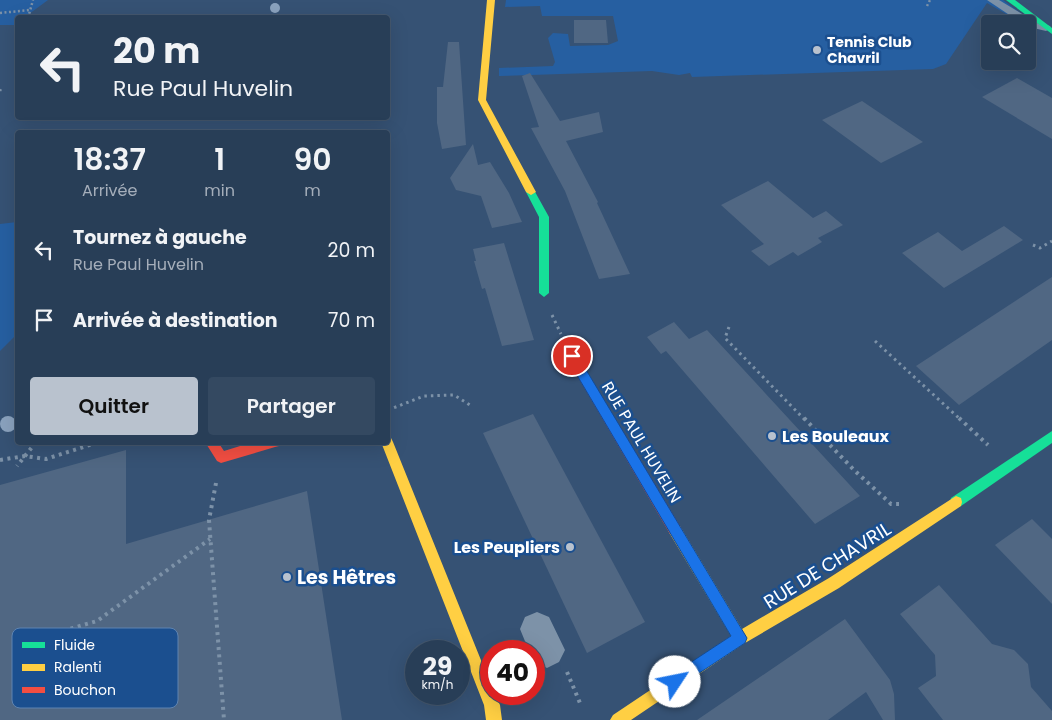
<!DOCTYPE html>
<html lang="fr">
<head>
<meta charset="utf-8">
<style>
	:root { --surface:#283e57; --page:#344961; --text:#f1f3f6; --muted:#a5aeba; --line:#44576d; --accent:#b9c2ce }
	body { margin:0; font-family:Poppins,sans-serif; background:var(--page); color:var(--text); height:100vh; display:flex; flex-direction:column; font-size:19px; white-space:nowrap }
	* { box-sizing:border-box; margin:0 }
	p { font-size:16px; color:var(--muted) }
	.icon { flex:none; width:28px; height:28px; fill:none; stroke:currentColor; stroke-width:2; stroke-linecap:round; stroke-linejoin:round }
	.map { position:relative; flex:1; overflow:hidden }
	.drawer { position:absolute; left:15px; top:130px; width:375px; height:315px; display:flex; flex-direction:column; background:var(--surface); border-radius:5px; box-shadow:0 5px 20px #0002,0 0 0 1px var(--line) }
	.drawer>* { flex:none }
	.hud { position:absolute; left:15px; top:15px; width:375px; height:105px; border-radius:5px; box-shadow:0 5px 20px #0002,0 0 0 1px var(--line); background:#283e57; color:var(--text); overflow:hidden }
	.tools { position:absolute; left:981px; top:15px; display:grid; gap:10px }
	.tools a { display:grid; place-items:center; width:55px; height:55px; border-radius:5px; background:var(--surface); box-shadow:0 5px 20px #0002,0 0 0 1px var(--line); font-size:25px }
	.speed { position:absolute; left:405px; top:640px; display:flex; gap:10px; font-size:25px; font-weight:700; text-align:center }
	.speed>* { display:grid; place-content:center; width:65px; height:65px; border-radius:50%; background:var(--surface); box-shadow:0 5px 20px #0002,0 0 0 1px var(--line); line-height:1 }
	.speed small { font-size:12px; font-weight:400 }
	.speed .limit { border:8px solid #d22; background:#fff; color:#111 }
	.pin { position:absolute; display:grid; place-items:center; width:42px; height:42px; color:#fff; margin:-21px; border:2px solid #fff; border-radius:50%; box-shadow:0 1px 5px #0007 }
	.me { position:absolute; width:55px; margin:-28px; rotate:56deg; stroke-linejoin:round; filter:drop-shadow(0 0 4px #0008) }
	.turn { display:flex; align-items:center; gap:18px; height:105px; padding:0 15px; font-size:22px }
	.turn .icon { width:65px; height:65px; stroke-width:2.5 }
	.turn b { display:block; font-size:35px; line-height:42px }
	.eta { display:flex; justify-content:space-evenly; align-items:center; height:85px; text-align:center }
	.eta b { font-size:30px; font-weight:600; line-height:35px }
	.button { display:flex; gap:10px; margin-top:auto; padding:10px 15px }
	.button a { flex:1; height:58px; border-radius:5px; background:var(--accent); color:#111; font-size:20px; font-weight:600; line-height:58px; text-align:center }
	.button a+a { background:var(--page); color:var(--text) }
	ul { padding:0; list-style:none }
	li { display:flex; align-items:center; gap:15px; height:70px; padding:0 15px }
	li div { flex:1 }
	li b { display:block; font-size:19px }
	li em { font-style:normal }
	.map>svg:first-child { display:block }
</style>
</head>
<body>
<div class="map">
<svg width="1052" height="720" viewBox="0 0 1052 720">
	<rect width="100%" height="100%" fill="#365274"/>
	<g fill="#265fa1">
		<path d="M0,0H48L25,17L18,18L16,25H0Z"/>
		<path d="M506,0H1003L1027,18L1020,22L987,3L946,64L933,69L692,77L690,73L679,75L652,71L499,76V68L553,66L555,62L548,38L553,33L568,34L570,46L608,45L618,41L613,16H542L540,6L505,7Z"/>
		<path d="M17,222V334L0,351V224Z"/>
	</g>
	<g fill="#506783">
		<path d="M574,20H606L608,43H574Z"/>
		<path d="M448,42H459L466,145L442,149L437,123V87H443Z"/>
		<path d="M530,73L560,121L599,112L603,132L566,141L598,202L597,203L630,274L599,279L565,191L531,128L539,127L522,76Z"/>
		<path d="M1017,78L1052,98V139L982,97Z"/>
		<path d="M862,101L923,142L881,163L822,120Z"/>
		<path d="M473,144L478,165L490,162L509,193L522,222L492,228L481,196L456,190L450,178Z"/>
		<path d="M768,181L813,218L826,211L843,225L818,238L822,242L798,256L793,252L769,266L751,251L764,244L721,205Z"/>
		<path d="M1004,226L1023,240L944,288L902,253L938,232L962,251Z"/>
		<path d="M504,243L534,340L502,346L485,288L482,289L474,261H476L473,249Z"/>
		<path d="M1052,277V340L959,405L916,366Z"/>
		<path d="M674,322L689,339L707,330L860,496L815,524L666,351L661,354L647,337Z"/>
		<path d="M533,414L645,622L587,653L483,433Z"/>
		<path d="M126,450V544L307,491L342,720H0V485Z"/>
		<path d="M1032,519L1052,539V604L995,545Z"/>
		<path d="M939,585L992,644L1014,650L1028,664L1031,687L1052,711V720H943L918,688L936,676L935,655L900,614Z"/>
		<path d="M845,619L890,680L894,694L895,720H883L866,692L828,720H697Z"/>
	</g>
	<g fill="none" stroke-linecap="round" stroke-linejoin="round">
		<g stroke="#7d92a8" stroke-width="2.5" stroke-dasharray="2 2.5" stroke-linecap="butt">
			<path d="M927,6L930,0"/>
			<path d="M0,13L30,10"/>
			<path d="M28,18L33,0"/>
			<path d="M0,91L1,89"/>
		</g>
		<g stroke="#7d92a8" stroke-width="3" stroke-dasharray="2.5 4" stroke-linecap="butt">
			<path d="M1033,245L1040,248L1052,241"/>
			<path d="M552,315L561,334"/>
			<path d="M729,327L725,338L805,420"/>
			<path d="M875,341L961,420"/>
			<path d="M388,410L424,396L454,395L470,405"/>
		</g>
		<g stroke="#7d92a8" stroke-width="4" stroke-dasharray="3 4.5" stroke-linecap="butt">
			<path d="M804,418L854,470L891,504H899"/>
			<path d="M959,418L988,445"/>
			<path d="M36,442L25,456L46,459L99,442"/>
			<path d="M0,460L25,456L17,466"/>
			<path d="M216,483L209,520L224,720"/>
			<path d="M48,650L49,635L97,621L210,539"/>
			<path d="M567,672L580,703"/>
		</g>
		<path fill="#7d92a8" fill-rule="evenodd" d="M987,0H999L1037,23L1050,26L1051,28L1046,31L1029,27L1028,24H1023Z"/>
		<path fill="#7d92a8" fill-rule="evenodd" d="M537,612L549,617L565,650L559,662L547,668L535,662L534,651H529L520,629L525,617Z"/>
		<g fill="#16e098" fill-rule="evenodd">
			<path d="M1006,0H1015L1052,28V34Z"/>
			<path d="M531,189L534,190L549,217V293L544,297L539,293V217L526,192Z"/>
			<path d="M1052,431V443L961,506L956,508L951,506L950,502L951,498Z"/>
		</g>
		<g fill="#ffcf43" fill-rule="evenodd">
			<path d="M487,0H495L486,100L536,192L531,195L526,192L478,100Z"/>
			<path d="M388,437L391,438L393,442L491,685V694H495L500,705L502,720H486L484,705L381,442H388Z"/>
			<path d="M956,496L961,498L962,502L961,506L839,588L745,643L631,720H610L613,715L731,636L670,534L668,530L670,526L675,524L680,526L742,629L829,578Z"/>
		</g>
		<g fill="#f24e42" fill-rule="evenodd">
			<path d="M572,352L576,354L680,526L682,530L680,534L675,536L670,534L568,360L566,357L568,354Z"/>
			<path d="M205,442H218L224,451L253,442H281L279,446L275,447L221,463L217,461Z"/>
		</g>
	</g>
	<g fill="#8aa2be">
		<circle cx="275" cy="8" r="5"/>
		<circle cx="8" cy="424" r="8"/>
	</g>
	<path fill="#1a73e8" stroke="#114b97" d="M572,352L576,353L747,638L745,643L675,689L670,687L668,682L670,676L731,636L568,360L566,356Z"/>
	<g fill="#b9c2ce" stroke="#1b4f8f" stroke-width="2">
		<circle cx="817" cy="50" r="5"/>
		<circle cx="772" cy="436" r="5"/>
		<circle cx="570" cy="547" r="5"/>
		<circle cx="287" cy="577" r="5"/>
	</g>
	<g text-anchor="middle" stroke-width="5" stroke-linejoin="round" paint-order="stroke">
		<g font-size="14" font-weight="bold" fill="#fff" stroke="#1b4f8f" text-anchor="start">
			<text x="827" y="47">Tennis Club<tspan x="827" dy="16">Chavril</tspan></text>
		</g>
		<g font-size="16" font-weight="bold" fill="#fff" stroke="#1b4f8f" text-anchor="start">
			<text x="782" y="442">Les Bouleaux</text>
			<text x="560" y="553" text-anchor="end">Les Peupliers</text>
		</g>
		<g font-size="16" fill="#fff" stroke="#1b4f8f">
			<text transform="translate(642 442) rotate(59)" y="6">RUE PAUL HUVELIN</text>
		</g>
		<g font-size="19" fill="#fff" stroke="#1b4f8f">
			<text transform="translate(827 565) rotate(-32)" y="7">RUE DE CHAVRIL</text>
		</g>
		<g font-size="19" font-weight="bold" fill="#fff" stroke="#1b4f8f" text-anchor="start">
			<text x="297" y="584">Les Hêtres</text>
		</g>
	</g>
	<rect x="12" y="628" width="166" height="80" rx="8" fill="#1b4f8f" stroke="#5f84b1" stroke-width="1"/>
	<rect x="22" y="642" width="23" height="6" fill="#16e098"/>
	<rect x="22" y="664" width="23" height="7" fill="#ffcf43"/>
	<rect x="22" y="687" width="23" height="6" fill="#f24e42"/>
	<g font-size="14" fill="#fff">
		<text x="54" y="650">Fluide</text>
		<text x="54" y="672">Ralenti</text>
		<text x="54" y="695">Bouchon</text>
	</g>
</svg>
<div class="tools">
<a><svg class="icon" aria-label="search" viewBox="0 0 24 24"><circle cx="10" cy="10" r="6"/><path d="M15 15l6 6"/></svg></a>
</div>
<div class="speed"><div>29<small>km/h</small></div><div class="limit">40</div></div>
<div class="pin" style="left:572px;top:356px;background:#d93025"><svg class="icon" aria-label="arrive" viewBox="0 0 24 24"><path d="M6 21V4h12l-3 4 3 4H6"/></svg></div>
<svg class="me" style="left:675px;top:682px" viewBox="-20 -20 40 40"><circle r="19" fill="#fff"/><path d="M0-13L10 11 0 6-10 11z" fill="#1a73e8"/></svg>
<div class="hud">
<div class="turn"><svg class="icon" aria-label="left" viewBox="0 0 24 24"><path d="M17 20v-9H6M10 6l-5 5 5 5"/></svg><div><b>20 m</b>Rue Paul Huvelin</div></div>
</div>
<section class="drawer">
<div class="eta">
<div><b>18:37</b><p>Arrivée</p></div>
<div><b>1</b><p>min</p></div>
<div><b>90</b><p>m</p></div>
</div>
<ul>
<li><svg class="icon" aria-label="left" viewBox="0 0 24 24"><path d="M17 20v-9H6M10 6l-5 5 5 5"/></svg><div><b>Tournez à gauche</b><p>Rue Paul Huvelin</p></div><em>20 m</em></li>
<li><svg class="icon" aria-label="arrive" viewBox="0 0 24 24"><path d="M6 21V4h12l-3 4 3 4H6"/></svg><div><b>Arrivée à destination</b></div><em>70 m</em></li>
</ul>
<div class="button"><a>Quitter</a><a>Partager</a></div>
</section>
</div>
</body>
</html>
